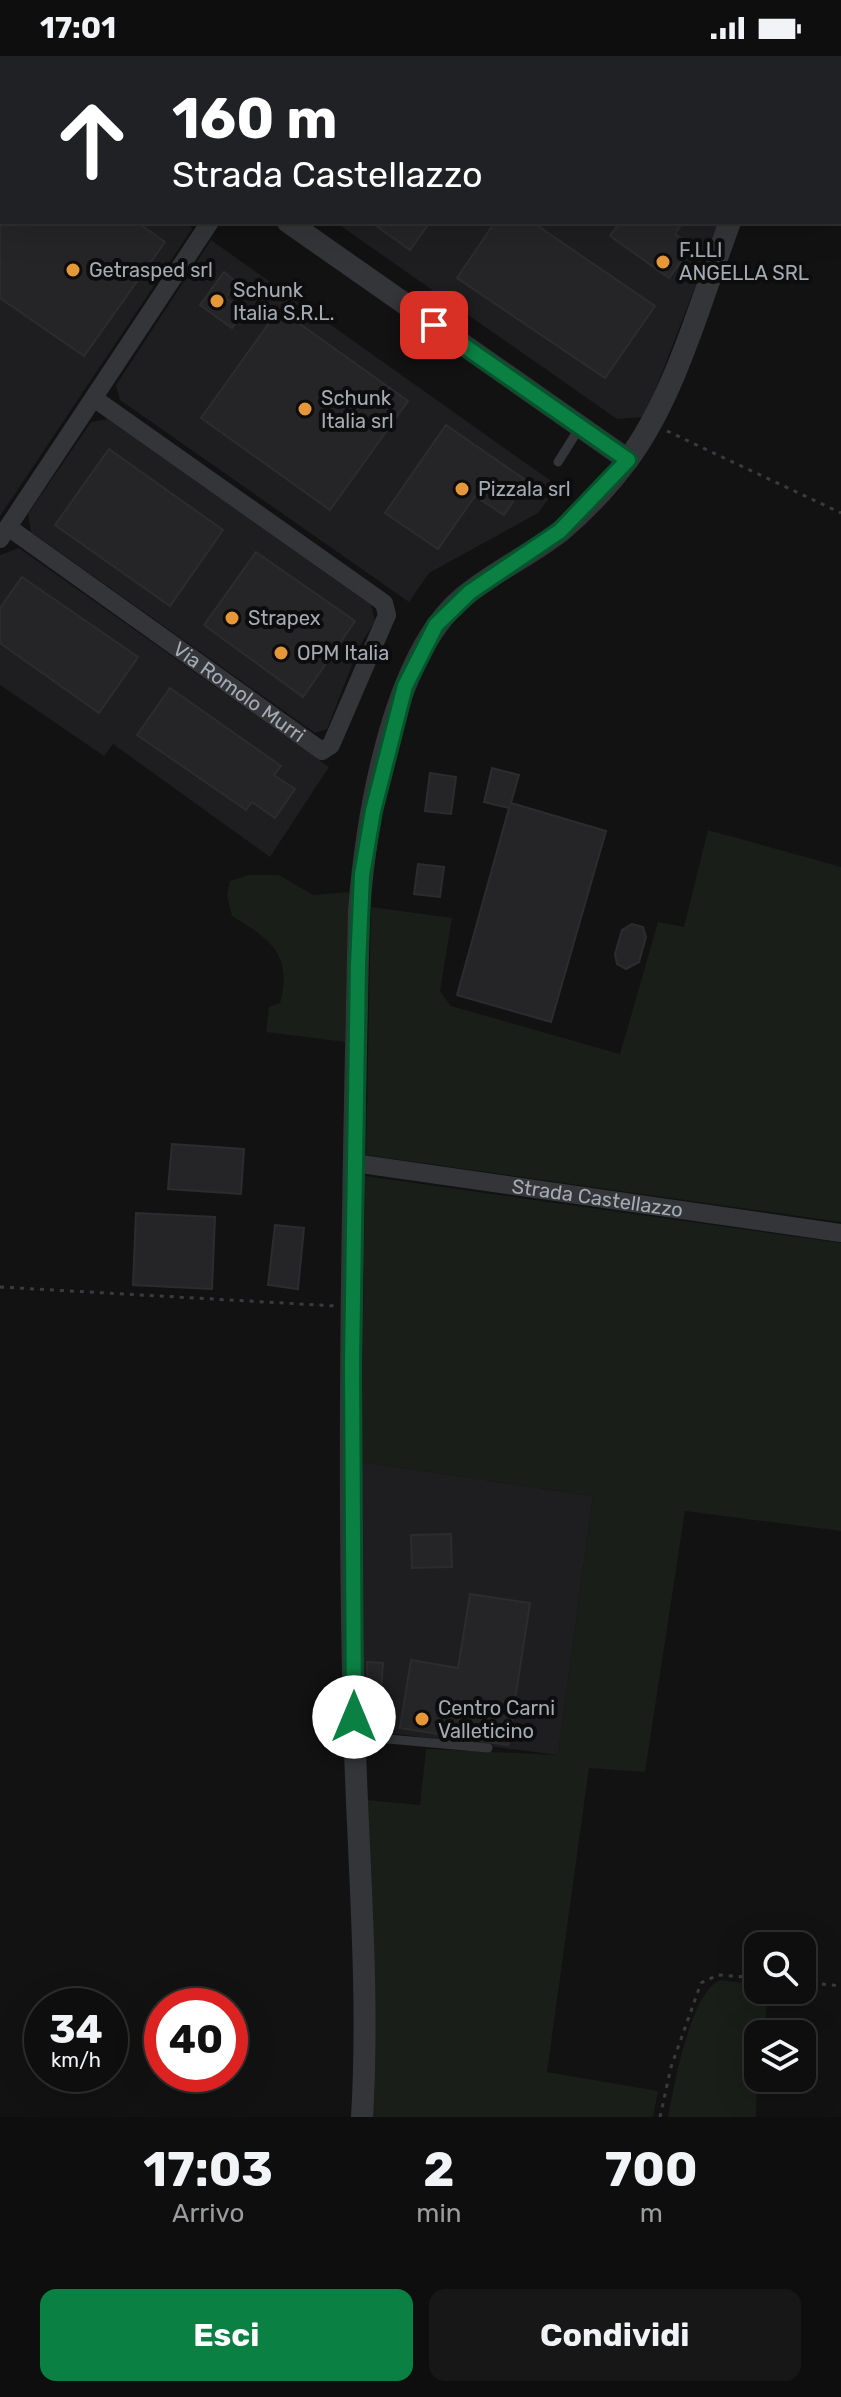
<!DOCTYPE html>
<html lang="it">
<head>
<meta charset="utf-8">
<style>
	:root { --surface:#0e0e0e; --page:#171717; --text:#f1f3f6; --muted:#9b9c9e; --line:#2e2e2e; --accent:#0b8043 }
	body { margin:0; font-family:Rubik,sans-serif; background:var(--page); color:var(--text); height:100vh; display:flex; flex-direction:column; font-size:30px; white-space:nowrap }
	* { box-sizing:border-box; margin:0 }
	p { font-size:26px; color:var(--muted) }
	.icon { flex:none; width:44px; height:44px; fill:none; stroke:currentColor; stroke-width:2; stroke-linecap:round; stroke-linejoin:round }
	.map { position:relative; height:2061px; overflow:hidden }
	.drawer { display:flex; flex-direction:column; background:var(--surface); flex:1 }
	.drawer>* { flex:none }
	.hud { position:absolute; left:0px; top:0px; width:842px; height:168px; box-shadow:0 8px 32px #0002,0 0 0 2px var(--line); background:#202124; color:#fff; overflow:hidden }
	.tools { position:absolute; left:744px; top:1876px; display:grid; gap:16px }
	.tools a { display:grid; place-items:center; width:72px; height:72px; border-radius:16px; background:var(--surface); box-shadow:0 8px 32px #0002,0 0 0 2px var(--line); font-size:40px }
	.speed { position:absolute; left:24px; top:1932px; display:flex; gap:16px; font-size:40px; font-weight:700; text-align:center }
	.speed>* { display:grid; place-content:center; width:104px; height:104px; border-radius:50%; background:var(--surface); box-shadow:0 8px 32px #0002,0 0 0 2px var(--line); line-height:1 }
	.speed small { font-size:20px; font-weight:400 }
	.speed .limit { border:12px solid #d22; background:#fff; color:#111 }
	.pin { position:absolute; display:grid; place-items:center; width:68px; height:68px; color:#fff; margin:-34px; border-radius:16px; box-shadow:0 4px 12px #0006 }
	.me { position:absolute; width:88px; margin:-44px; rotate:0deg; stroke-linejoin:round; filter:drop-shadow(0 0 6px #0008) }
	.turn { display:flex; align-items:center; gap:28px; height:168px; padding:0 40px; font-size:36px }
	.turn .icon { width:104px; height:104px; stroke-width:2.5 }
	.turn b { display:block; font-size:56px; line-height:68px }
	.eta { display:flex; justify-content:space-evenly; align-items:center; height:136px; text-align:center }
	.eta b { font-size:48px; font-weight:700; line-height:56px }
	.action { display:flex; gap:16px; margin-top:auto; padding:16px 40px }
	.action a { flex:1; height:92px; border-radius:16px; background:var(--accent); color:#fff; font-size:32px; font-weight:700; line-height:92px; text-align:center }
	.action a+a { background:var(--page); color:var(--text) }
	.status { display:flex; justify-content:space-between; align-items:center; height:56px; padding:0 40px; background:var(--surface); direction:ltr }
	.status svg { height:22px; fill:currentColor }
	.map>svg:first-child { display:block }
</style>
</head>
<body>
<div class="status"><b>17:01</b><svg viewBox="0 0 49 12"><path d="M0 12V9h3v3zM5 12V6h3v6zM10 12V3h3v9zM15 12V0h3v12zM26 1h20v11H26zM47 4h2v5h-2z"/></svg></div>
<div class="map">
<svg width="841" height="2061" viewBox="0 0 841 2061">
	<rect width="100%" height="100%" fill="#121213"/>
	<g fill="#1e1e20">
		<path d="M101,0H370L103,2Z"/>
		<path d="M429,0H812L427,2Z"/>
		<path d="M0,33L2,166H188L192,173L0,460Z"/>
		<path d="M335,166H720L645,361L617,363Z"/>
		<path d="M211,184L558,430L538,457L429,517L409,546L120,344L116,329Z"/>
		<path d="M108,363L371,549L375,565L359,591L327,673L315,677L31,476L28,458L91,366Z"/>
		<path d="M19,492L329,711L270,801L113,688L104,700L0,629V499Z"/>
		<path d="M361,1406L593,1440L558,1699L359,1673Z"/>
	</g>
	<g fill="#191e19">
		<path d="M708,774L841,811V1166L366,1099L371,851L452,862L440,935L451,950L620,998L658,866L684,871Z"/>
		<path d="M249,819H279L313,839L349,836L345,986L266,976L269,951L280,947C293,899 270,883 232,860L227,839L230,825Z"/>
		<path d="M365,1120L841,1187V1475L685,1455L645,1716L589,1712L547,2016L658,2035L653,2061H368L366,1744L420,1749L426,1693L558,1699L593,1440L361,1406Z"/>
		<path d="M720,1924L758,1929V1934H768L764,1978H758L756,2061H668C674,2031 690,1937 720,1924Z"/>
	</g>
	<g fill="#252527" stroke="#2c2c2f" stroke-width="2">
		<path d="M0,166H137L165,186L84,300L0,242Z"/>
		<path d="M371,166H430L410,194Z"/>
		<path d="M495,166H532L655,250L605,322L457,222Z"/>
		<path d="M620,166H683L675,178L692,190L669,222L610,180Z"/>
		<path d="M224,216L237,227L226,242L244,255L232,272L200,249Z"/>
		<path d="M279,253L408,345L330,454L201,362Z"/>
		<path d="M446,369L527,425L504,459L475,440L438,493L385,457Z"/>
		<path d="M109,393L223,474L170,550L55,469Z"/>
		<path d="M256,496L355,565L303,641L204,569Z"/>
		<path d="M22,521L138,601L99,657L0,587V552Z"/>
		<path d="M170,632L281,710L274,719L295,733L275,762L252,746L246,754L137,679Z"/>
		<path d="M492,712L519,719L511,747L606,775L551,966L457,939L509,752L484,746Z"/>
		<path d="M430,717L456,721L451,758L425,755Z"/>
		<path d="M418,808L444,811L440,841L414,838Z"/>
		<path d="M632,868L643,871L646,881L639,906L626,913L617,908L615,898L622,874Z"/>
		<path d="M172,1088L244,1093L241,1138L168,1133Z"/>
		<path d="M136,1157L215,1161L212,1233L133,1229Z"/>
		<path d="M275,1169L304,1172L298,1233L268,1229Z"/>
		<path d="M451,1478L452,1511L412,1512L411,1479Z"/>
		<path d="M470,1538L530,1547L508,1689L400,1672L411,1604L458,1612Z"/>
		<path d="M367,1606L383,1607L381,1637L368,1636Z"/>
	</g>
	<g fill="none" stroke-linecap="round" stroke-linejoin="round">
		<g stroke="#393c3f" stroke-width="3" stroke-dasharray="4 6" stroke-linecap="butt">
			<path d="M667,375L841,457"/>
			<path d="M0,1231L336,1250"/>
			<path d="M802,1926L841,1930"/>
			<path d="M660,2061L671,2011L701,1927L718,1919L758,1922"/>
		</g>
		<g stroke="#333538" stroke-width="9">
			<path d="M558,406L580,371"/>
			<path d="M355,1680L488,1692"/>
		</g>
		<g stroke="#333538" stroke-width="18">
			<path d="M399,2L400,0"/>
			<path id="s1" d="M8,471L322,695L331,689L387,559L384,547L95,343"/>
			<path d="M0,483L210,166"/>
			<path id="s2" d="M354,1107L841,1177"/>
		</g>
		<g stroke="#333538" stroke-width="22">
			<path d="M52,0L55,2"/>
			<path d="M824,2L826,0"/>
			<path d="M288,166L628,404"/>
			<path d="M362,2061C370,1928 357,1794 354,1661C347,1392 353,1123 359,854C366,766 391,603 461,543C491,517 529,500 561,475C585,455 608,430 627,405C676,339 701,243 730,166"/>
		</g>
	</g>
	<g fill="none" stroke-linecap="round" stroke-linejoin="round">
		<defs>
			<path id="route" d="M354,1661L352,1308L358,909L362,819L373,755L405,630L436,569L470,536L560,475L628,404L434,269"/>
		</defs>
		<use href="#route" stroke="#07532c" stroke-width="20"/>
		<use href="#route" stroke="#0b8043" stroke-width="14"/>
	</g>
	<g fill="#e69738" stroke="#0d0d0e" stroke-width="3">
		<circle cx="663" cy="206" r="8"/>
		<circle cx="73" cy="214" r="8"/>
		<circle cx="217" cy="245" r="8"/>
		<circle cx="305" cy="353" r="8"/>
		<circle cx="462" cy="433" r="8"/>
		<circle cx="232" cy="562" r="8"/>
		<circle cx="281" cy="597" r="8"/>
		<circle cx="422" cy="1663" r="8"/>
	</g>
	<g text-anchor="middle" stroke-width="8" stroke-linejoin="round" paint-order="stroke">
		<g font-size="20" fill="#a4abb3" stroke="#0d0d0e" text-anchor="start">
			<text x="679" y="201">F.LLI<tspan x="679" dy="23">ANGELLA SRL</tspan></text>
			<text x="89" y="221">Getrasped srl</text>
			<text x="233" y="241">Schunk<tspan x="233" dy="23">Italia S.R.L.</tspan></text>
			<text x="321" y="349">Schunk<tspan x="321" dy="23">Italia srl</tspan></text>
			<text x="478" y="440">Pizzala srl</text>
			<text x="248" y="569">Strapex</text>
			<text x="297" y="604">OPM Italia</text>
			<text x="438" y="1659">Centro Carni<tspan x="438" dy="23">Valleticino</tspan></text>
		</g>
		<g font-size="20" fill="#a4abb3" stroke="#0d0d0e">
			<text dy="7" stroke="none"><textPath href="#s1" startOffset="284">Via Romolo Murri</textPath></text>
			<text dy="7" stroke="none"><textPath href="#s2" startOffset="246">Strada Castellazzo</textPath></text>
		</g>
	</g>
</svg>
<div class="tools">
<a><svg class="icon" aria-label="search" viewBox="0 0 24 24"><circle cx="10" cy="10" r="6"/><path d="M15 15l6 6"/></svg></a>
<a><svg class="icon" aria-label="layers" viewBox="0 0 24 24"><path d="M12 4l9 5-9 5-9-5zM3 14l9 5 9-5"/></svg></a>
</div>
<div class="speed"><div>34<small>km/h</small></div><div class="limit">40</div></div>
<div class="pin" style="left:434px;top:269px;background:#d93025"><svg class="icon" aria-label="arrive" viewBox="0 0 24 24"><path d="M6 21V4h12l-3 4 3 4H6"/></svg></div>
<svg class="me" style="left:354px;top:1661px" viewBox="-20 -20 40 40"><circle r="19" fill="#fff"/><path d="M0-13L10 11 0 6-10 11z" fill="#0b8043"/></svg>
<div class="hud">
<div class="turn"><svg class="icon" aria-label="ahead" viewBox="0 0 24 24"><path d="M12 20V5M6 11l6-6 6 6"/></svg><div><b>160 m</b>Strada Castellazzo</div></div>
</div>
</div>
<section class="drawer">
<div class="eta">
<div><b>17:03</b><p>Arrivo</p></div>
<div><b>2</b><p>min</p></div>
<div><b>700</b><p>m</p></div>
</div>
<div class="action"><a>Esci</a><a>Condividi</a></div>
</section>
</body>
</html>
